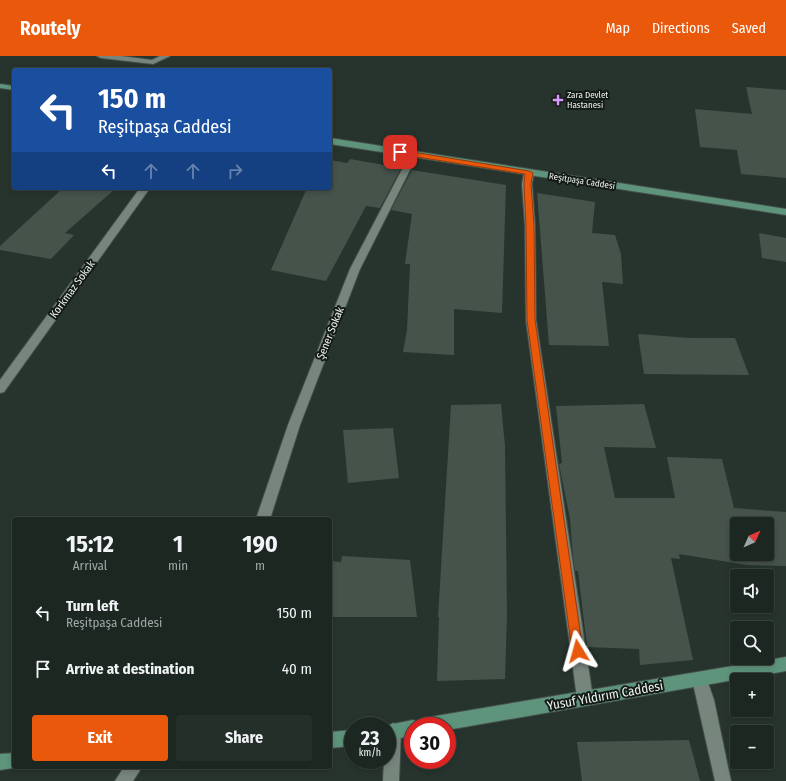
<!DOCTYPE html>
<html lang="en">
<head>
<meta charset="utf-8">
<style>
	:root { --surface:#1d2722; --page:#252f2a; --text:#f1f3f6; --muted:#a0a5a5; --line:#3b4440; --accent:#ea580c }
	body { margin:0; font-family:"Fira Sans Condensed",sans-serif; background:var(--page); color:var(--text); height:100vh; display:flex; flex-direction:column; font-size:15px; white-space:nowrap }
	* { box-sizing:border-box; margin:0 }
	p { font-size:13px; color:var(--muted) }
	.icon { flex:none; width:22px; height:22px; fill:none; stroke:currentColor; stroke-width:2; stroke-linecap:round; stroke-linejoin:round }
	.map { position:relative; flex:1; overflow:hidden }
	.drawer { position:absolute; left:12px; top:461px; width:320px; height:252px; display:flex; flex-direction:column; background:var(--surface); border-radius:4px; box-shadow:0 2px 6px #0003,0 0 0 1px var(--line) }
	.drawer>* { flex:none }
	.guide { position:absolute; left:12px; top:12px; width:320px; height:122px; border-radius:4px; box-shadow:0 2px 6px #0003,0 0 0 1px var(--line); background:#1a4fa0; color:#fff; overflow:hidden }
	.needle { width:26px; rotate:45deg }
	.controls { position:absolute; left:730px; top:461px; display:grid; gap:8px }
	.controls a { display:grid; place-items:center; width:44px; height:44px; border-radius:4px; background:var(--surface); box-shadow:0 2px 6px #0003,0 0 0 1px var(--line); font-size:20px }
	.speed { position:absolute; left:344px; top:661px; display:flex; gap:8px; font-size:20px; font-weight:700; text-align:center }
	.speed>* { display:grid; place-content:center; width:52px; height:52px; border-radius:50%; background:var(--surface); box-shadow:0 2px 6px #0003,0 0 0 1px var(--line); line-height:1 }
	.speed small { font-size:10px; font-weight:400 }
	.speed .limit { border:6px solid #d22; background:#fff; color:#111 }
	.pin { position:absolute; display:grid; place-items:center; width:34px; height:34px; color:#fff; margin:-17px; border-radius:8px; box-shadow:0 2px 6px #0006 }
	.me { position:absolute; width:44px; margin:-22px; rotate:352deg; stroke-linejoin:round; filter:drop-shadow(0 0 3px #0008) }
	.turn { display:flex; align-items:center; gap:14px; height:84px; padding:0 20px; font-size:18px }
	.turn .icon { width:52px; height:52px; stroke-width:2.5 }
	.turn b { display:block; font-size:28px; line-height:34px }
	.lanes { display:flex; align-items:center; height:38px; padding:0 20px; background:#0003; justify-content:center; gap:20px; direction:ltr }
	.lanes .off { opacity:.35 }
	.eta { display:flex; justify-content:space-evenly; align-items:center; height:68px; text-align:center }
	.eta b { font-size:24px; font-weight:700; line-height:28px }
	.action { display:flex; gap:8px; margin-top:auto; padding:8px 20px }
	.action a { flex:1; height:46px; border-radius:4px; background:var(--accent); color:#fff; font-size:16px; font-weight:700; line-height:46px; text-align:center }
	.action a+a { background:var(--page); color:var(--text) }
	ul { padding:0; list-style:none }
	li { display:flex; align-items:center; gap:12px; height:56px; padding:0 20px }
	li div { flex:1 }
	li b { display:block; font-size:15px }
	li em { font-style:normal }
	header { display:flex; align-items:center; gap:24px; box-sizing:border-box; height:56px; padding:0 20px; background:var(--accent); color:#fff }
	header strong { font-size:19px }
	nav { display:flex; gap:22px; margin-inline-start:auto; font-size:14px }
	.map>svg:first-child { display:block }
</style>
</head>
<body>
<header>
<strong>Routely</strong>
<nav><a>Map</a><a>Directions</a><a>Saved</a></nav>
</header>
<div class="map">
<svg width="786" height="725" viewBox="0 0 786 725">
	<rect width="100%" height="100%" fill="#27342d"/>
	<g fill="#45534b" fill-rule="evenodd">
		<path d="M746,31L786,34V122L741,118L737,94L700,91L695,53L752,58Z"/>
		<path d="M350,103L401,112L380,152L366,150L326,225L271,214L307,132H330V104L347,107Z"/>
		<path d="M412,114L506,129L502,257L454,253V299L403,296L407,274L410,208H405L412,158L391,154Z"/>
		<path d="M63,132H116L65,177L74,179L51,203L0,194V190Z"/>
		<path d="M537,137L595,146L592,177L615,179L621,198L623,228L602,226L609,290L549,289Z"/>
		<path d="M759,177L786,182V206L762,202Z"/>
		<path d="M638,278L690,282H735L749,319L644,318Z"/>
		<path d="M501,348L505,390L507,558L505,623L437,625L439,561H438L451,349Z"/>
		<path d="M644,348L656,392L604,391L615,442H675L667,401L722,403L734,452L786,456V510L747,509L679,498L680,503L671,502L693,604L640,609L639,593L587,591L578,515H575L573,501L570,463L559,408L562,407L556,350ZM737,468H767V498H737Z"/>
		<path d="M393,372L399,422L348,427L343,374Z"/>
		<path d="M342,500L410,504L417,561H330V505L341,506Z"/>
		<path d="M689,684L700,725H582L577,686Z"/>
	</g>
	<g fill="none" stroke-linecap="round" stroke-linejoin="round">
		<defs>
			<path id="service" d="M97,0H121L152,4L160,0H170L153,8L101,2Z"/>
			<g id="minor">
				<path d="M414,95L418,98L360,213L300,369L270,463H256L288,369L350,213L410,98Z"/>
				<path d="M529,114L534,117L532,128L535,170L536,264L593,642L590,647L585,649L580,647L577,642L526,264L525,170L522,128L524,117Z"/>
				<path d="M140,132H150L4,336L0,337V324Z"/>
				<path d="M700,616L705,618L714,644L731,725H715L692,623L695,618Z"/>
				<path d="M393,667L399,670L401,675L399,725H383L384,704H387V671Z"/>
				<path d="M124,711H142L133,725H115Z"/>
			</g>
			<g id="secondary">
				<path d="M0,28L14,30V34L0,32Z"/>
				<path d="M330,82L786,153V159L330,88Z"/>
				<path d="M786,601V615L447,674V670H413V680L387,684V670H383L413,664L418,666L424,662Z"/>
				<path d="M353,674V690L330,692V676Z"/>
				<path d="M14,697V711H19L0,714V698Z"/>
			</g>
		</defs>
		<use href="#service" stroke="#444f49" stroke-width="2"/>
		<use href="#minor" stroke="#444f49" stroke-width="2"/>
		<use href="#secondary" stroke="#444f49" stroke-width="2"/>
		<use href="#service" fill="#77867d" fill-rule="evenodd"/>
		<use href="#minor" fill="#77867d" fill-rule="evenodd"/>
		<use href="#secondary" fill="#5e947c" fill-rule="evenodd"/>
	</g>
	<path fill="#ea580c" stroke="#983908" d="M400,94L529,115L533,117L531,128L534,170L535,264L583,595L582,599L578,600L574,599L572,595L527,264L526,170L524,128L525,118L398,98V95Z"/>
	<path fill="#d49cfb" stroke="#141a16" stroke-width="1.5" d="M556 38h4v4h4v4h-4v4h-4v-4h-4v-4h4z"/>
	<g text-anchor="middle" stroke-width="4" stroke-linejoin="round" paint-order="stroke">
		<g font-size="9" fill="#eaf2ee" stroke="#141a16" text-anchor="start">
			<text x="567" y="42">Zara Devlet<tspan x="567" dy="10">Hastanesi</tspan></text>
		</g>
		<g font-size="9" fill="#eaf2ee" stroke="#141a16">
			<text transform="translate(582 125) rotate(9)" y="3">Reşitpaşa Caddesi</text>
		</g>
		<g font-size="11" fill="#eaf2ee" stroke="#141a16">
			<text transform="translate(72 233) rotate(-54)" y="4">Korkmaz Sokak</text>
			<text transform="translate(330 277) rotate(-68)" y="4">Şener Sokak</text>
		</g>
		<g font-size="13" fill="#eaf2ee" stroke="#141a16">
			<text transform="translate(605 639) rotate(-10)" y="5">Yusuf Yıldırım Caddesi</text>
		</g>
	</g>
</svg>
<div class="controls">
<a><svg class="needle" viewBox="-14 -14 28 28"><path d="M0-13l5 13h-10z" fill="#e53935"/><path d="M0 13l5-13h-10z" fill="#a0a5a5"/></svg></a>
<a><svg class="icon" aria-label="sound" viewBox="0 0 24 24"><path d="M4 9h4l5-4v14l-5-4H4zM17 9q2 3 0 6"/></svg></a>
<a><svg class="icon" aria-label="search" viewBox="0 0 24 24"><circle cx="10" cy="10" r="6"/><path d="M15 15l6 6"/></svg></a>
<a>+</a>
<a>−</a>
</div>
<div class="speed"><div>23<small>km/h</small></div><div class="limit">30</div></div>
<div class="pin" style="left:400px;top:96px;background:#d93025"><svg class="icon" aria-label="arrive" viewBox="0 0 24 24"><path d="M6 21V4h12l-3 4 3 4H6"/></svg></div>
<svg class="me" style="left:578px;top:595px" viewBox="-20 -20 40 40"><path d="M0-17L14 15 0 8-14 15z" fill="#ea580c" stroke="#fff" stroke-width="4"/></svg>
<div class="guide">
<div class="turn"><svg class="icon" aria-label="left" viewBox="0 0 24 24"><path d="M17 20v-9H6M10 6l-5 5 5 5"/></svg><div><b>150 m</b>Reşitpaşa Caddesi</div></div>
<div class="lanes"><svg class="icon" aria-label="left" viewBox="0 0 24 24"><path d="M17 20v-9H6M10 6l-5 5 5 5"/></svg><svg class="icon off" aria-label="ahead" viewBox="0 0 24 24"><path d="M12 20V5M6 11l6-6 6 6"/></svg><svg class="icon off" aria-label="ahead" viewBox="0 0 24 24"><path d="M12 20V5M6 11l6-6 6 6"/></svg><svg class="icon off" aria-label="right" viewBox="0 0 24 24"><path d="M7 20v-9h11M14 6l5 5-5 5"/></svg></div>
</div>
<section class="drawer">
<div class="eta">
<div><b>15:12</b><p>Arrival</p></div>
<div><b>1</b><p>min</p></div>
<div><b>190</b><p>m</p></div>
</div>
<ul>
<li><svg class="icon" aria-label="left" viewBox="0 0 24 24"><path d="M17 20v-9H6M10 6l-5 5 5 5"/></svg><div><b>Turn left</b><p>Reşitpaşa Caddesi</p></div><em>150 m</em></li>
<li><svg class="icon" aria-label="arrive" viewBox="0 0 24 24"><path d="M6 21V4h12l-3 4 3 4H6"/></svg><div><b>Arrive at destination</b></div><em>40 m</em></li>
</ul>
<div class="action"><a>Exit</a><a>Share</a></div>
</section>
</div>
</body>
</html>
